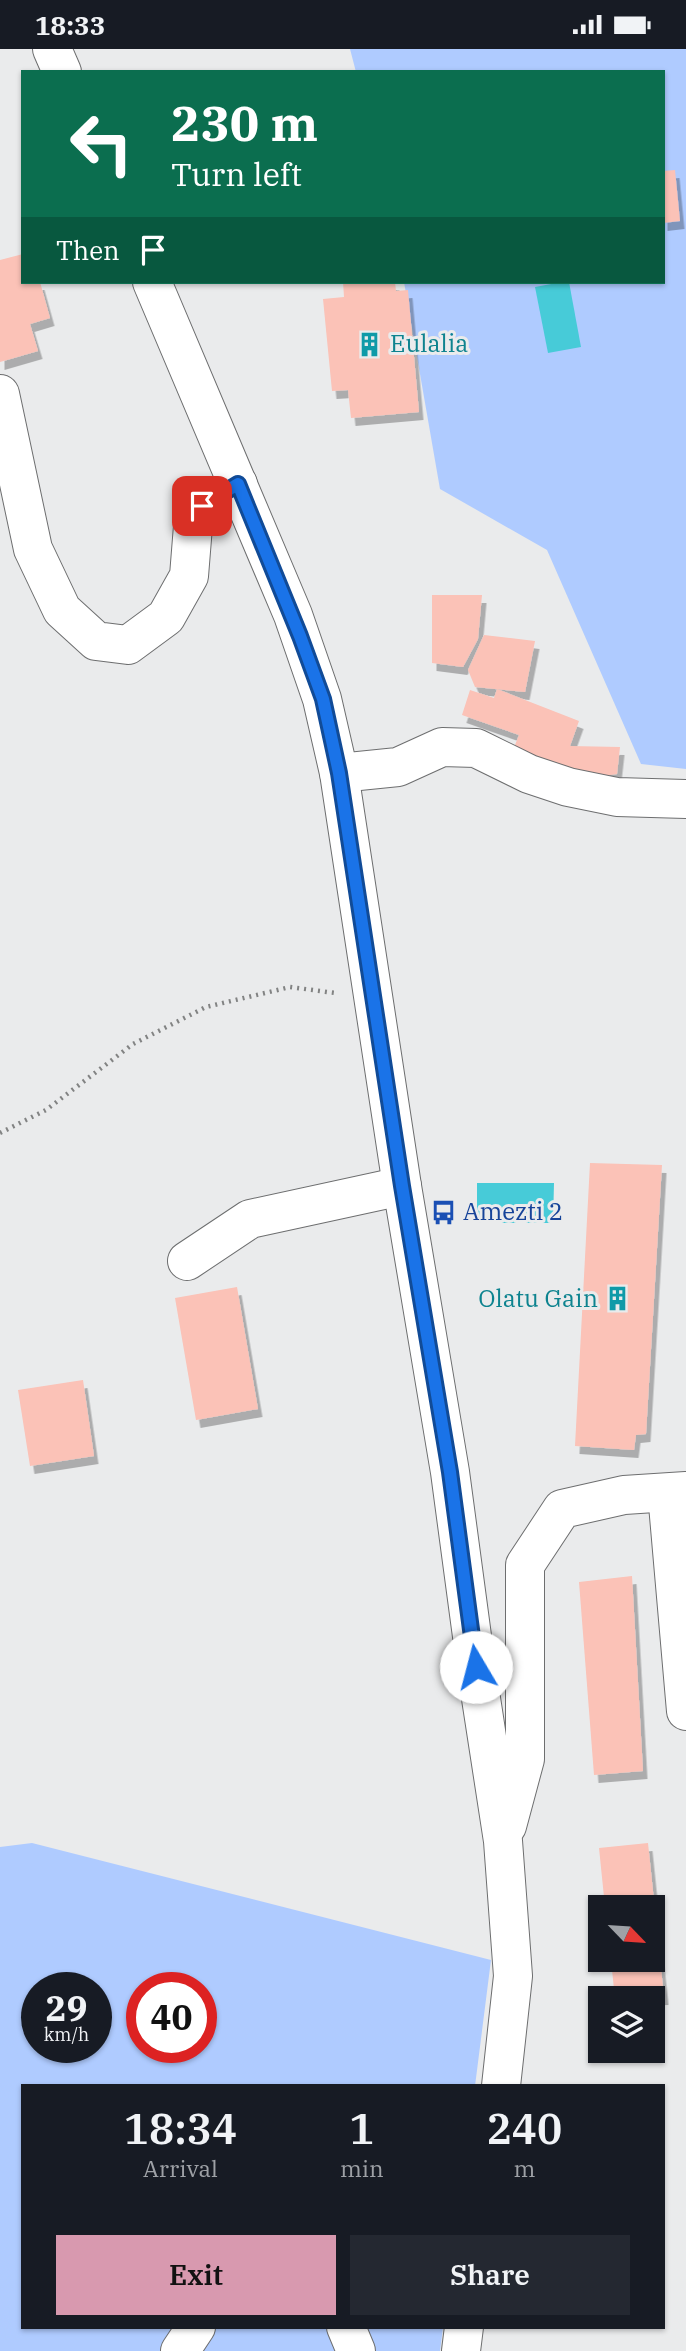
<!DOCTYPE html>
<html lang="en">
<head>
<meta charset="utf-8">
<style>
	:root { --surface:#171b24; --page:#242831; --text:#f1f3f6; --muted:#9ea1a6; --accent:#d899af }
	body { margin:0; font-family:"IBM Plex Serif",serif; background:var(--page); color:var(--text); height:100vh; display:flex; flex-direction:column; font-size:26px; white-space:nowrap }
	* { box-sizing:border-box; margin:0 }
	p { font-size:23px; color:var(--muted) }
	.icon { flex:none; width:38px; height:38px; fill:none; stroke:currentColor; stroke-width:2; stroke-linecap:round; stroke-linejoin:round }
	.map { position:relative; flex:1; overflow:hidden }
	.panel { position:absolute; left:21px; top:2035px; width:644px; height:245px; display:flex; flex-direction:column; background:var(--surface); border-radius:0px; box-shadow:0 2px 5px #0004 }
	.panel>* { flex:none }
	.banner { position:absolute; left:21px; top:21px; width:644px; height:214px; border-radius:0px; box-shadow:0 2px 5px #0004; background:#0b6e4f; color:#fff; overflow:hidden }
	.needle { width:46px; rotate:115deg }
	.tools { position:absolute; left:588px; top:1846px; display:grid; gap:14px }
	.tools a { display:grid; place-items:center; width:77px; height:77px; border-radius:0px; background:var(--surface); box-shadow:0 2px 5px #0004; font-size:35px }
	.speed { position:absolute; left:21px; top:1923px; display:flex; gap:14px; font-size:35px; font-weight:700; text-align:center }
	.speed>* { display:grid; place-content:center; width:91px; height:91px; border-radius:50%; background:var(--surface); box-shadow:0 2px 5px #0004; line-height:1 }
	.speed small { font-size:18px; font-weight:400 }
	.speed .limit { border:10px solid #d22; background:#fff; color:#111 }
	.pin { position:absolute; display:grid; place-items:center; width:60px; height:60px; color:#fff; margin:-30px; border-radius:14px; box-shadow:0 4px 10px #0006 }
	.me { position:absolute; width:77px; margin:-38px; rotate:352deg; stroke-linejoin:round; filter:drop-shadow(0 0 5px #0008) }
	.turn { display:flex; align-items:center; gap:24px; height:147px; padding:0 35px; font-size:32px }
	.turn .icon { width:91px; height:91px; stroke-width:2.5 }
	.turn b { display:block; font-size:49px; line-height:60px }
	.then { display:flex; align-items:center; height:66px; padding:0 35px; background:#0003; gap:14px; font-size:26px }
	.eta { display:flex; justify-content:space-evenly; align-items:center; height:119px; text-align:center }
	.eta b { font-size:42px; font-weight:600; line-height:49px }
	.action { display:flex; gap:14px; margin-top:auto; padding:14px 35px }
	.action a { flex:1; height:80px; border-radius:0px; background:var(--accent); color:#111; font-size:28px; font-weight:600; line-height:80px; text-align:center }
	.action a+a { background:var(--page); color:var(--text) }
	.status { display:flex; justify-content:space-between; align-items:center; height:49px; padding:0 35px; background:var(--surface); direction:ltr }
	.status svg { height:19px; fill:currentColor }
	.map>svg:first-child { display:block }
</style>
</head>
<body>
<div class="status"><b>18:33</b><svg viewBox="0 0 49 12"><path d="M0 12V9h3v3zM5 12V6h3v6zM10 12V3h3v9zM15 12V0h3v12zM26 1h20v11H26zM47 4h2v5h-2z"/></svg></div>
<div class="map">
<svg width="686" height="2302" viewBox="0 0 686 2302">
	<defs>
		<filter id="shadow"><feDropShadow dx="4.5" dy="8" stdDeviation="0" flood-color="#0004"/></filter>
	</defs>
	<rect width="100%" height="100%" fill="#eaebec"/>
	<g fill="#afcbff" fill-rule="evenodd">
		<path d="M350,0H686V720L641,715L547,501L440,440L404,233H663V23H356Z"/>
		<path d="M32,1794L491,1911L475,2037H23V2278L443,2279L440,2302H0V1798ZM37,1939H96V1998H37ZM142,1939H201V1998H142Z"/>
	</g>
	<g fill="#47cbd8">
		<path d="M562,233H569L581,298L548,304L535,238Z"/>
		<path d="M477,1134H554L553,1174H477Z"/>
	</g>
	<g fill="#fbc2b7" filter="url(#shadow)">
		<path d="M675,121L680,172L663,174V122Z"/>
		<path d="M23,205V233H40L50,269L30,275L38,302L0,313V211Z"/>
		<path d="M343,233H395L396,242L408,241L419,363L351,369L348,341L332,342L323,250L344,248Z"/>
		<path d="M432,546H482L478,590L463,618L432,614Z"/>
		<path d="M484,586L535,592L525,643L475,638L468,621Z"/>
		<path d="M497,640L579,672L570,697L620,698L617,725L588,729L511,706L519,686L462,666L470,641L494,649Z"/>
		<path d="M590,1114L662,1116L646,1385L636,1386L634,1401L575,1397Z"/>
		<path d="M237,1238L258,1360L196,1371L175,1249Z"/>
		<path d="M83,1331L94,1407L30,1417L18,1341Z"/>
		<path d="M632,1527L643,1722L594,1726L579,1533Z"/>
		<path d="M648,1794L664,1948L615,1950L611,1911H653V1858H605L599,1799Z"/>
	</g>
	<g fill="none" stroke-linecap="round" stroke-linejoin="round">
		<defs>
			<g id="minor">
				<path d="M52,0L62,23"/>
				<path d="M152,233L293,566L322,650L339,724L402,1137L450,1423L476,1617L503,1792L513,1927L501,2037"/>
				<path d="M0,345L33,500L62,561L96,592L128,596L166,568L189,527L193,477L202,457L238,435"/>
				<path d="M339,724L398,718L442,698L476,699L529,725L568,738L617,748L686,750"/>
				<path d="M187,1212L250,1170L402,1137"/>
				<path d="M667,1444L686,1662"/>
				<path d="M507,1777L525,1710V1516L562,1460L624,1446L686,1442"/>
				<path d="M346,2278L356,2302"/>
				<path d="M180,2302L196,2278"/>
				<path d="M461,2302L464,2278"/>
			</g>
		</defs>
		<use href="#minor" stroke="#6d6e6f" stroke-width="40"/>
		<path stroke="#828383" stroke-width="4.5" stroke-dasharray="2 5" stroke-linecap="butt" d="M0,1084L46,1061L133,995L206,958L290,938L335,944"/>
		<use href="#minor" stroke="#fff" stroke-width="38"/>
	</g>
	<g fill="none" stroke-linecap="round" stroke-linejoin="round">
		<defs>
			<path id="route" d="M202,457L238,435L300,587L323,650L339,724L402,1137L450,1423L476,1618"/>
		</defs>
		<use href="#route" stroke="#114b97" stroke-width="18"/>
		<use href="#route" stroke="#1a73e8" stroke-width="12"/>
	</g>
	<defs>
		<symbol id="building-bare" viewBox="-9 -9 18 18"><path d="M-4-6H4V6H1V3H-1V6H-4ZM-2.5-4.3h1.7v1.8h-1.7ZM.8-4.3h1.7v1.8H.8ZM-2.5-1h1.7V.8h-1.7ZM.8-1h1.7V.8H.8Z" fill="#0f9aa8" stroke="#eaebec" stroke-width="2.5" paint-order="stroke"/></symbol>
		<symbol id="bus-bare" viewBox="-9 -9 18 18"><path d="M-5-6H5V4H4V6H2V4H-2V6H-4V4H-5ZM-3.5-4V0h7V-4ZM-3.5 1.2v1.5H-2V1.2ZM2 1.2v1.5H3.5V1.2Z" fill="#1a4fb4" stroke="#eaebec" stroke-width="2.5" paint-order="stroke"/></symbol>
	</defs>
	<g fill-rule="evenodd">
		<use href="#building-bare" x="352" y="278" width="35" height="35"/>
		<use href="#bus-bare" x="426" y="1146" width="35" height="35"/>
		<use href="#building-bare" x="600" y="1232" width="35" height="35"/>
	</g>
	<g text-anchor="middle" stroke-width="6" stroke-linejoin="round" paint-order="stroke">
		<g font-size="24" fill="#0d838f" stroke="#eaebec" text-anchor="start">
			<text x="390" y="303">Eulalia</text>
			<text x="598" y="1258" text-anchor="end">Olatu Gain</text>
		</g>
		<g font-size="24" fill="#164399" stroke="#eaebec" text-anchor="start">
			<text x="463" y="1171">Amezti 2</text>
		</g>
	</g>
</svg>
<div class="tools">
<a><svg class="needle" viewBox="-14 -14 28 28"><path d="M0-13l5 13h-10z" fill="#e53935"/><path d="M0 13l5-13h-10z" fill="#9ea1a6"/></svg></a>
<a><svg class="icon" aria-label="layers" viewBox="0 0 24 24"><path d="M12 4l9 5-9 5-9-5zM3 14l9 5 9-5"/></svg></a>
</div>
<div class="speed"><div>29<small>km/h</small></div><div class="limit">40</div></div>
<div class="pin" style="left:202px;top:457px;background:#d93025"><svg class="icon" aria-label="arrive" viewBox="0 0 24 24"><path d="M6 21V4h12l-3 4 3 4H6"/></svg></div>
<svg class="me" style="left:476px;top:1618px" viewBox="-20 -20 40 40"><circle r="19" fill="#fff"/><path d="M0-13L10 11 0 6-10 11z" fill="#1a73e8"/></svg>
<div class="banner">
<div class="turn"><svg class="icon" aria-label="left" viewBox="0 0 24 24"><path d="M17 20v-9H6M10 6l-5 5 5 5"/></svg><div><b>230 m</b>Turn left</div></div>
<div class="then">Then<svg class="icon" aria-label="arrive" viewBox="0 0 24 24"><path d="M6 21V4h12l-3 4 3 4H6"/></svg></div>
</div>
<section class="panel">
<div class="eta">
<div><b>18:34</b><p>Arrival</p></div>
<div><b>1</b><p>min</p></div>
<div><b>240</b><p>m</p></div>
</div>
<div class="action"><a>Exit</a><a>Share</a></div>
</section>
</div>
</body>
</html>
